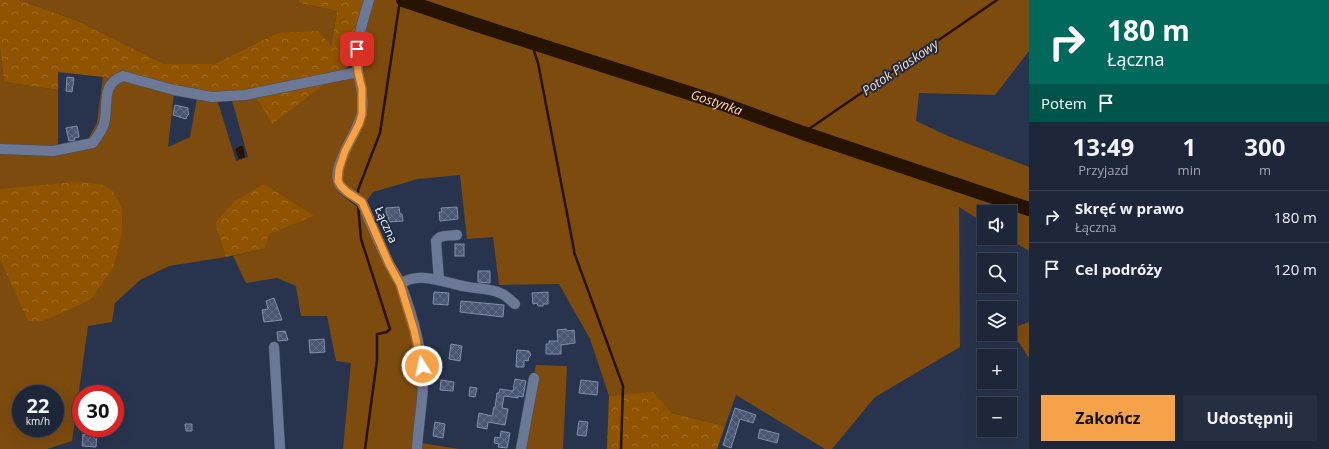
<!DOCTYPE html>
<html lang="pl">
<head>
<meta charset="utf-8">
<style>
	:root { --surface:#1e273a; --page:#262f42; --text:#f1f3f6; --muted:#a1a5af; --line:#3c4454; --accent:#f6a248 }
	body { margin:0; font-family:"Open Sans",sans-serif; background:var(--page); color:var(--text); height:100vh; display:flex; flex-direction:column; font-size:15px; white-space:nowrap }
	* { box-sizing:border-box; margin:0 }
	p { font-size:13px; color:var(--muted) }
	.icon { flex:none; width:22px; height:22px; fill:none; stroke:currentColor; stroke-width:2; stroke-linecap:round; stroke-linejoin:round }
	.map { position:relative; flex:1; overflow:hidden }
	.drawer { display:flex; flex-direction:column; background:var(--surface); width:300px }
	.drawer>* { flex:none }
	.hud { background:#00695c; color:#fff; overflow:hidden }
	.controls { position:absolute; left:977px; top:205px; display:grid; gap:8px }
	.controls a { display:grid; place-items:center; width:40px; height:40px; border-radius:0px; background:var(--surface); box-shadow:0 4px 16px #0002,0 0 0 1px var(--line); font-size:20px }
	.speed { position:absolute; left:12px; top:385px; display:flex; gap:8px; font-size:20px; font-weight:700; text-align:center }
	.speed>* { display:grid; place-content:center; width:52px; height:52px; border-radius:50%; background:var(--surface); box-shadow:0 4px 16px #0002,0 0 0 1px var(--line); line-height:1 }
	.speed small { font-size:10px; font-weight:400 }
	.speed .limit { border:6px solid #d22; background:#fff; color:#111 }
	.pin { position:absolute; display:grid; place-items:center; width:34px; height:34px; color:#fff; margin:-17px; border-radius:8px; box-shadow:0 2px 6px #0006 }
	.me { position:absolute; width:44px; margin:-22px; rotate:350deg; stroke-linejoin:round; filter:drop-shadow(0 0 3px #0008) }
	.turn { display:flex; align-items:center; gap:14px; height:84px; padding:0 12px; font-size:18px }
	.turn .icon { width:52px; height:52px; stroke-width:2.5 }
	.turn b { display:block; font-size:28px; line-height:34px }
	.then { display:flex; align-items:center; height:38px; padding:0 12px; background:#0003; gap:8px; font-size:15px }
	.eta { display:flex; justify-content:space-evenly; align-items:center; height:68px; text-align:center }
	.eta b { font-size:24px; font-weight:700; line-height:28px }
	.button { display:flex; gap:8px; margin-top:auto; padding:8px 12px }
	.button a { flex:1; height:46px; border-radius:0px; background:var(--accent); color:#111; font-size:16px; font-weight:700; line-height:46px; text-align:center }
	.button a+a { background:var(--page); color:var(--text) }
	ul { padding:0; list-style:none }
	li { display:flex; align-items:center; gap:12px; height:52px; padding:0 12px; border-top:1px solid var(--line) }
	li div { flex:1 }
	li b { display:block; font-size:15px }
	li em { font-style:normal }
	main { display:flex; flex:1; min-height:0 }
	.map>svg:first-child { display:block }
</style>
</head>
<body>
<main>
<div class="map">
<svg width="1029" height="449" viewBox="0 0 1029 449">
	<defs>
		<pattern id="forest-crowns" width="20" height="18" patternUnits="userSpaceOnUse"><rect width="20" height="18" fill="#905400"/><path d="M2 6a3 3 0 1 1 6 0M12 15a3 3 0 1 1 6 0" fill="none" stroke="#a06d26"/></pattern>
		<pattern id="building-cross-hatch" width="8" height="8" patternUnits="userSpaceOnUse"><rect width="8" height="8" fill="#495671"/><path d="M0 0l8 8M0 8l8-8" fill="none" stroke="#646f86"/></pattern>
	</defs>
	<rect width="100%" height="100%" fill="#28344d"/>
	<g fill="#7d4b0e" fill-rule="evenodd">
		<path d="M19,0H298L299,3L337,11L331,46L277,33L214,64H164L78,21Z"/>
		<path d="M373,0H1029V51L995,95L919,93L916,121L948,136L1029,167V251L1008,238H1010V212H984V223L959,207L960,347L875,397L832,449H825L736,395L725,426L672,413L653,393L609,396L590,339L559,284L499,285L493,237L467,239L460,175L418,179L373,192L366,202L344,184L342,172L365,84L361,52Z"/>
		<path d="M0,48L4,82L58,90V146L86,142L97,123L103,77L174,93L168,147L190,137L197,98L217,99L236,161L248,157L231,97L354,76L359,87V116L332,175L339,193L361,210L399,288L418,358L420,388L412,449H343L351,363L336,361L327,316H301L296,286L277,278L246,283L233,256L264,249L215,222L226,257L169,266L140,280L115,303L112,322L88,326L72,441L47,449H0ZM21,394H55V428H21Z"/>
		<path d="M1029,322V358L1010,329Z"/>
		<path d="M536,365L567,366L563,449H517Z"/>
		<path d="M421,443L459,449H420Z"/>
	</g>
	<g fill="url(#forest-crowns)">
		<path d="M0,0H19L78,21L164,64H214L277,33L318,31L331,46L337,11L299,3L298,0H364L349,66L272,124L255,95L174,93L103,77L58,72V90L4,82L0,48Z"/>
		<path d="M75,182L101,184L113,191L122,209V233L113,268L90,300L43,321H28L0,259V189Z"/>
		<path d="M264,184L314,216L269,234L264,249L226,257L215,223L235,201Z"/>
		<path d="M653,392L672,413L725,426L717,449H607L609,396Z"/>
	</g>
	<path fill="#261301" d="M240,146H243L245,157L239,159L235,149Z"/>
	<g fill="none" stroke-linecap="round" stroke-linejoin="round">
		<g stroke="#261301" stroke-width="2.5">
			<path d="M531,42L538,63L574,250"/>
			<path d="M803,133L997,0"/>
			<path d="M358,194V190L380,133L400,0"/>
			<path d="M358,205L361,239L390,329L387,332L377,334V360L365,449"/>
			<path d="M574,252L623,386L621,449"/>
		</g>
		<path stroke="#261301" stroke-width="14" id="s1" d="M403,0L471,23L723,104L803,133L1029,209"/>
	</g>
	<g fill="url(#building-cross-hatch)" stroke="#818fad">
		<path d="M67,77L74,78L72,92L66,91Z"/>
		<path d="M175,105L188,108V111L189,114L187,116L186,119L173,115Z"/>
		<path d="M77,126L79,137L74,138L75,140L69,141L66,128Z"/>
		<path d="M399,207L400,214H402L403,221L389,222L388,215H386V208Z"/>
		<path d="M457,207L458,219L440,221L439,212H442L441,208Z"/>
		<rect x="455" y="244" width="9" height="12"/>
		<path d="M478,271H490V283L478,282Z"/>
		<path d="M434,292L449,293L448,305L433,304Z"/>
		<path d="M548,292V304H543V306H538L537,303L533,304L532,293Z"/>
		<path d="M274,298L282,320L264,322L262,310L268,309L266,301Z"/>
		<path d="M461,301L504,305L503,317L460,312Z"/>
		<path d="M566,329L567,331L574,330L575,343L561,345V354H546V344H549V341H558L557,330Z"/>
		<path d="M285,331L288,340L278,341L277,332Z"/>
		<path d="M324,339L325,352L310,353L309,340Z"/>
		<path d="M451,344L462,346L460,361L449,359Z"/>
		<path d="M517,350L529,351L531,355L529,357L528,361L524,360V367H516Z"/>
		<path d="M515,379L526,381L523,397L518,396V398L504,396L502,408L508,409L505,425L488,422L487,429L477,427L479,413L492,416L494,407H495L497,393H499L500,389L513,391Z"/>
		<path d="M441,380L454,382L453,391L440,390Z"/>
		<path d="M581,380L598,382L597,395L579,393Z"/>
		<path d="M470,387L477,388L475,397L469,396Z"/>
		<path d="M735,408L756,415L753,423L740,419L731,448L723,445Z"/>
		<path d="M579,421L588,422L586,436L577,435Z"/>
		<path d="M435,422L445,424L443,438L433,436Z"/>
		<path d="M185,424H192V431H186Z"/>
		<path d="M760,429L779,434L777,443L758,438Z"/>
		<path d="M501,431L510,433L507,448L498,447L499,444L494,443L495,437L500,438Z"/>
		<path d="M83,434L97,435L96,447L82,446Z"/>
	</g>
	<g fill="none" stroke-linecap="round" stroke-linejoin="round">
		<defs>
			<g id="minor">
				<path d="M369,0C363,21 356,41 357,62C358,80 366,98 361,116C357,133 333,164 338,181C341,192 356,195 362,203C365,208 367,215 369,220C376,235 382,250 389,264C393,271 398,278 401,285C412,314 422,348 423,380C423,403 418,426 417,449"/>
				<path d="M0,149L53,151L93,143C96,138 102,131 104,124C109,106 100,84 123,76L174,90L212,97L245,95L358,72"/>
				<path d="M439,280L436,241C440,234 450,236 457,235"/>
				<path d="M400,284C420,271 443,282 463,286C475,289 489,288 500,293C506,295 510,300 515,304"/>
				<path d="M274,347L280,449"/>
				<path d="M521,449L534,378"/>
			</g>
		</defs>
		<use href="#minor" stroke="#464f63" stroke-width="11"/>
		<use href="#minor" stroke="#6b7996" stroke-width="10"/>
	</g>
	<g fill="none" stroke-linecap="round" stroke-linejoin="round">
		<defs>
			<path id="route" d="M357,49L358,72L362,89V114L359,124L345,151L339,169L338,181L341,186L347,192L362,202L389,264L400,284L414,330L422,366"/>
		</defs>
		<use href="#route" stroke="#a0692f" stroke-width="10"/>
		<use href="#route" stroke="#f6a248" stroke-width="7"/>
	</g>
	<g text-anchor="middle" stroke-width="4" stroke-linejoin="round" paint-order="stroke">
		<g font-size="12" fill="#eff4fe" stroke="#1e2a42">
			<text transform="translate(386 225) rotate(66)" y="4">Łączna</text>
		</g>
		<g font-size="13" font-style="italic" fill="#fedbbb" stroke="#1e2a42">
			<text transform="translate(900 67) rotate(-34)" y="5">Potok Piaskowy</text>
			<text dy="5" stroke="none"><textPath href="#s1" startOffset="330">Gostynka</textPath></text>
		</g>
	</g>
</svg>
<div class="controls">
<a><svg class="icon" aria-label="sound" viewBox="0 0 24 24"><path d="M4 9h4l5-4v14l-5-4H4zM17 9q2 3 0 6"/></svg></a>
<a><svg class="icon" aria-label="search" viewBox="0 0 24 24"><circle cx="10" cy="10" r="6"/><path d="M15 15l6 6"/></svg></a>
<a><svg class="icon" aria-label="layers" viewBox="0 0 24 24"><path d="M12 4l9 5-9 5-9-5zM3 14l9 5 9-5"/></svg></a>
<a>+</a>
<a>−</a>
</div>
<div class="speed"><div>22<small>km/h</small></div><div class="limit">30</div></div>
<div class="pin" style="left:357px;top:49px;background:#d93025"><svg class="icon" aria-label="arrive" viewBox="0 0 24 24"><path d="M6 21V4h12l-3 4 3 4H6"/></svg></div>
<svg class="me" style="left:422px;top:366px" viewBox="-20 -20 40 40"><circle r="17" fill="#f6a248" stroke="#fff" stroke-width="3"/><path d="M0-11L8 9 0 5-8 9z" fill="#fff"/></svg>
</div>
<section class="drawer">
<div class="hud">
<div class="turn"><svg class="icon" aria-label="right" viewBox="0 0 24 24"><path d="M7 20v-9h11M14 6l5 5-5 5"/></svg><div><b>180 m</b>Łączna</div></div>
<div class="then">Potem<svg class="icon" aria-label="arrive" viewBox="0 0 24 24"><path d="M6 21V4h12l-3 4 3 4H6"/></svg></div>
</div>
<div class="eta">
<div><b>13:49</b><p>Przyjazd</p></div>
<div><b>1</b><p>min</p></div>
<div><b>300</b><p>m</p></div>
</div>
<ul>
<li><svg class="icon" aria-label="right" viewBox="0 0 24 24"><path d="M7 20v-9h11M14 6l5 5-5 5"/></svg><div><b>Skręć w prawo</b><p>Łączna</p></div><em>180 m</em></li>
<li><svg class="icon" aria-label="arrive" viewBox="0 0 24 24"><path d="M6 21V4h12l-3 4 3 4H6"/></svg><div><b>Cel podróży</b></div><em>120 m</em></li>
</ul>
<div class="button"><a>Zakończ</a><a>Udostępnij</a></div>
</section>
</main>
</body>
</html>
